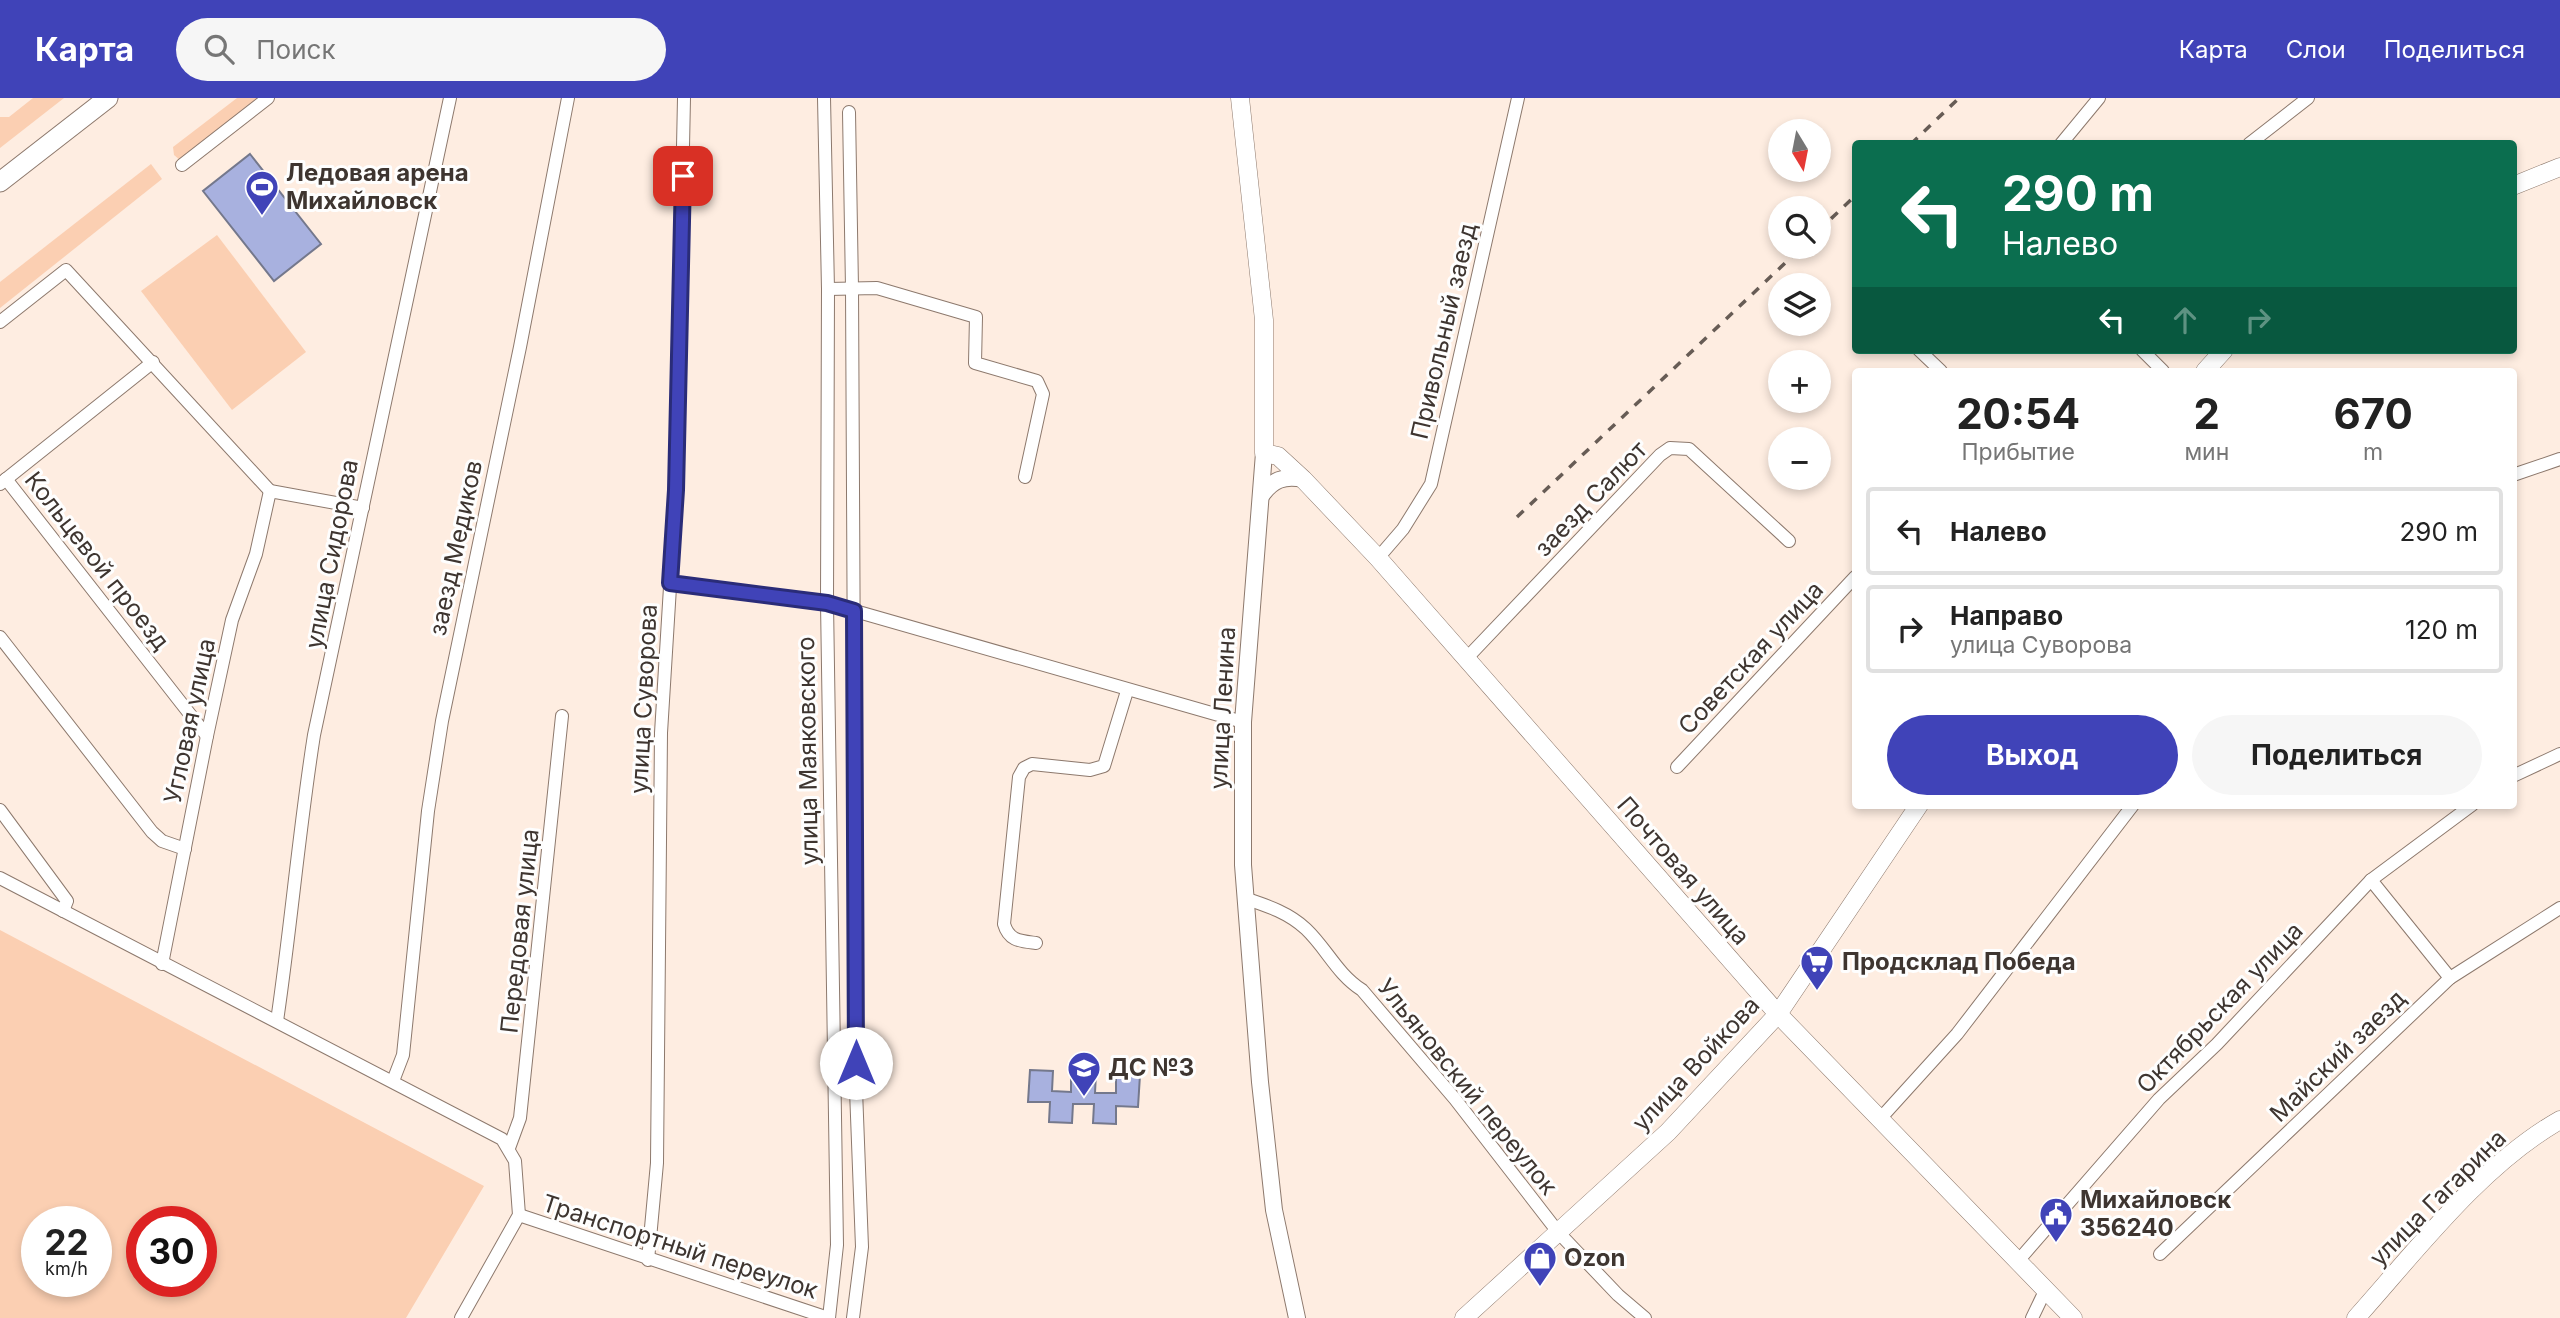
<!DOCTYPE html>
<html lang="ru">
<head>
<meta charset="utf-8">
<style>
	:root { --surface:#fff; --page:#f6f6f6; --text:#222; --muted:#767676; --line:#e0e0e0; --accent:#4043b8 }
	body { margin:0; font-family:Inter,sans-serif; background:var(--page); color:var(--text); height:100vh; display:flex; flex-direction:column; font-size:26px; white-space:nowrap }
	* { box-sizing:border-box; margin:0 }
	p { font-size:23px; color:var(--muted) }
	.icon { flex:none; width:38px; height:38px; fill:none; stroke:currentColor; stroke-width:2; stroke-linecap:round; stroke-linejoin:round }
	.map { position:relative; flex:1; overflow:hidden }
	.drawer { position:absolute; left:1852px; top:270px; width:665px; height:441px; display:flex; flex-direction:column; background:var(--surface); border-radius:7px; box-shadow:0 4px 10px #0003 }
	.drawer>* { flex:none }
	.banner { position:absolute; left:1852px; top:42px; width:665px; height:214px; border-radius:7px; box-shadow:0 4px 10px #0003; background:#0b6e4f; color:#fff; overflow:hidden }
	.needle { width:46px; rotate:170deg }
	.buttons { position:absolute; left:1768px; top:21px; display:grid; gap:14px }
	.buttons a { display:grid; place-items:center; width:63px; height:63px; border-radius:50%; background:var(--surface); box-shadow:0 4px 10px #0003; font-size:35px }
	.speed { position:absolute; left:21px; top:1108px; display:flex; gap:14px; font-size:35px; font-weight:700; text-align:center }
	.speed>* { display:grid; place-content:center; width:91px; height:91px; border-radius:50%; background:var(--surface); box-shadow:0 4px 10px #0003; line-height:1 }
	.speed small { font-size:18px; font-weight:400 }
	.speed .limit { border:10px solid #d22; background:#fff; color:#111 }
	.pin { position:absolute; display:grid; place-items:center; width:60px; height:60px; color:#fff; margin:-30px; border-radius:14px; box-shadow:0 4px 10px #0006 }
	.me { position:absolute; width:77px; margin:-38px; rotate:0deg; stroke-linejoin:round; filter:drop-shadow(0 0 5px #0008) }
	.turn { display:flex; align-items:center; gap:24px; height:147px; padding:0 35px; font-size:32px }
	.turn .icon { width:91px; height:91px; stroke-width:2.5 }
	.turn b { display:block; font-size:49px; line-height:60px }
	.lanes { display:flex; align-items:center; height:66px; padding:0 35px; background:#0003; justify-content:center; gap:35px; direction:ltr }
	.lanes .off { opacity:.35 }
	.eta { display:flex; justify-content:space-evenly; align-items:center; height:119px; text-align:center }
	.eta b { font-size:42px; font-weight:700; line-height:49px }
	.action { display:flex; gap:14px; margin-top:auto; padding:14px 35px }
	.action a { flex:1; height:80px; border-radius:42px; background:var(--accent); color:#fff; font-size:28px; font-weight:700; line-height:80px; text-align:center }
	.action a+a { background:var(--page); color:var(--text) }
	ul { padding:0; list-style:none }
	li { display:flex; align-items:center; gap:21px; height:88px; margin:0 14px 10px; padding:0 21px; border:4px solid var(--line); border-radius:7px }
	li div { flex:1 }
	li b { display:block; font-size:26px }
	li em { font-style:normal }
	header { display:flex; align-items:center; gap:42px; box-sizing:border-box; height:98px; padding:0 35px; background:var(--accent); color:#fff }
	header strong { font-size:33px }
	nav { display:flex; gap:38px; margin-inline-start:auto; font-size:24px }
	.search { width:490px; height:63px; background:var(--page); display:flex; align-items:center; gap:18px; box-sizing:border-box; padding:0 24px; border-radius:38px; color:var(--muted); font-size:26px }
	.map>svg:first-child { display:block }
</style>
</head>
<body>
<header>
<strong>Карта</strong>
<div class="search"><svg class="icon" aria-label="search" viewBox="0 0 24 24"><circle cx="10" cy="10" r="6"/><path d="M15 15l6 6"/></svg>Поиск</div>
<nav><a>Карта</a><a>Слои</a><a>Поделиться</a></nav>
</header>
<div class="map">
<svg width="2560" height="1220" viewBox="0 0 2560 1220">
	<rect width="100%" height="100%" fill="#feede1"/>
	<g fill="#fbcfb2" fill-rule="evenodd">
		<path d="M33,0H64L0,50V19H9Z"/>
		<path d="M237,0H263L181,63L174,57L173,49Z"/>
		<path d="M151,66L162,81L0,210V184Z"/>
		<path d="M217,137L306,254L232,312L141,193Z"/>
		<path d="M0,832L484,1088L406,1220H0ZM37,1124H96V1183H37ZM142,1124H201V1183H142Z"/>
	</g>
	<g fill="#a8b1df" stroke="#74788c" stroke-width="2">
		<path d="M250,56L321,146L274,183L203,93Z"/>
		<path d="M1030,972L1053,973L1052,993L1071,994V974L1096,975L1095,995H1116V976L1140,977L1138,1009L1116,1008V1026L1093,1025L1094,1006H1073L1072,1025L1049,1024L1050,1004H1028Z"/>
	</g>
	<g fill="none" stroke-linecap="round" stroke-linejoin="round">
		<defs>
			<g id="minor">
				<path d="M824,0L828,191L827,505L837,1147L829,1220"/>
				<path d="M849,14L852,190L856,992L862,1149L853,1220"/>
				<path d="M2061,46L2099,0"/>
				<path d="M2249,46L2308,0"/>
				<path d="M182,67L268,0"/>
				<path d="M828,191L877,190L976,219L975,265L1037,283L1043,296L1025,379"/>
				<path d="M0,224L66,172L270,393"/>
				<path d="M1919,252L1941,273"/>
				<path d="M2142,252L2163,273"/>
				<path d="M2513,377L2560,361"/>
				<path d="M6,381L207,638"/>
				<path d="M0,386L153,264"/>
				<path d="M1378,460L1403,431L1431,386L1518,0"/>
				<path d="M670,485L827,505L1243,624"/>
				<path d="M0,539L152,734L162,743L185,751"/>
				<path d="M1465,562L1660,357L1670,350L1689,351L1789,443"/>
				<path d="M1677,669L1855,479"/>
				<path d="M2513,678L2560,656"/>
				<path d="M0,712L67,803L63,813"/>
				<path d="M0,780L502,1041L515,1063L519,1117L461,1220"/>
				<path d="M2371,782L2450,880"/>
				<path d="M1247,801C1268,808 1289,815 1306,831C1327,851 1337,876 1362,892L1455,1001L1558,1134L1618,1197L1645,1220"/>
				<path d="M1036,845C1020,843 1009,843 1004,826L1019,679L1024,670L1032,666L1090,672L1104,668L1127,593"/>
				<path d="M162,866L207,638L232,522L256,456L270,393L363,410"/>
				<path d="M277,923C291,828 299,732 314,637L450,0"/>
				<path d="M393,983L403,957L428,713L442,623L520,249L568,0"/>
				<path d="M1879,1022L1957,936L2133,707"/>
				<path d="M509,1050L520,1020L562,618"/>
				<path d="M519,1117L828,1220"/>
				<path d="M2160,1156L2450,880L2560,810"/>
				<path d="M648,1162L657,1065L661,635L676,392L684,0"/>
				<path d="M2018,1163L2159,1001L2217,946L2371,782L2472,707"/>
				<path d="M2032,1220L2045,1193"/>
			</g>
			<g id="tertiary">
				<path d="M1264,355L1243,624V767L1260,984L1274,1112L1297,1220"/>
				<path d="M1261,398C1272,382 1284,377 1303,381"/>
			</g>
			<g id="secondary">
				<path d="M1240,0L1264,222V355L1278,358L1303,381L1378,460L1778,916L2073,1220"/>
				<path d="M2513,88L2560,69"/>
				<path d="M2205,273L2224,252"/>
				<path d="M1464,1220L1668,1034L1778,916L1919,707"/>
				<path d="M2356,1220C2416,1153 2481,1067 2560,1022"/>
			</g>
			<path id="primary" d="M0,84L108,0"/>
		</defs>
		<use href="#minor" stroke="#8d796d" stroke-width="14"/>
		<use href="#tertiary" stroke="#8d796d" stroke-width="18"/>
		<use href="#secondary" stroke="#8d796d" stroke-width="19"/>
		<use href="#primary" stroke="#8d796d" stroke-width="21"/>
		<use href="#minor" stroke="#fff" stroke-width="12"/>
		<use href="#tertiary" stroke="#fff" stroke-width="16"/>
		<use href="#secondary" stroke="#fff" stroke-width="18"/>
		<use href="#primary" stroke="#fff" stroke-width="19"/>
		<g stroke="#675c55" stroke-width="3.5" stroke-dasharray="9 9" stroke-linecap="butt">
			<path d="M1911,46L1959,0"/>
			<path d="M1818,133L1855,98"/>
			<path d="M1517,419L1802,149"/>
		</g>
	</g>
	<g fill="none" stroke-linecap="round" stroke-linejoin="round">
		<defs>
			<path id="route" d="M683,78L676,392L670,485L827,505L854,513L856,965"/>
		</defs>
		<use href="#route" stroke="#2a2c78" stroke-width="18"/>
		<use href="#route" stroke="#4043b8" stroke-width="12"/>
	</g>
	<defs>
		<symbol id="stadium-pin" viewBox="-11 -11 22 30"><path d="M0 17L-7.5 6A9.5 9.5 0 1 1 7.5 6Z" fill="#4043b8" stroke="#fefefe"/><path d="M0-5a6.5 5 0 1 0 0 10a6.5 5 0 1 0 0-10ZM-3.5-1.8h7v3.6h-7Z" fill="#fff"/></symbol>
		<symbol id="supermarket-pin" viewBox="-11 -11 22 30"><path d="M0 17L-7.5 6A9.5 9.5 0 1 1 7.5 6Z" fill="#4043b8" stroke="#fefefe"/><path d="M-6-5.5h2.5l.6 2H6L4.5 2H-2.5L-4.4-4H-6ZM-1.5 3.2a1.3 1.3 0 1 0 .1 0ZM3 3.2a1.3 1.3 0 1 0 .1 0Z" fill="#fff"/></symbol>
		<symbol id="school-pin" viewBox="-11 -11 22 30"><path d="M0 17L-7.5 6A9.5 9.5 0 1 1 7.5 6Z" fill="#4043b8" stroke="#fefefe"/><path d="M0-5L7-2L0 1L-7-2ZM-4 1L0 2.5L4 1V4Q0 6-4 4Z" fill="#fff"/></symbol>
		<symbol id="civic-pin" viewBox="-11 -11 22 30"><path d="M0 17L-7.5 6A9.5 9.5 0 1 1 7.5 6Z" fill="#4043b8" stroke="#fefefe"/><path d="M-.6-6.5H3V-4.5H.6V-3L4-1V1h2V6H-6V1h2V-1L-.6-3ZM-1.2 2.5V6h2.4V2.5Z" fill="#fff"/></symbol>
		<symbol id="shop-pin" viewBox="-11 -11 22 30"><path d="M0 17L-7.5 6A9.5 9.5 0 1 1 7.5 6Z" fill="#4043b8" stroke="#fefefe"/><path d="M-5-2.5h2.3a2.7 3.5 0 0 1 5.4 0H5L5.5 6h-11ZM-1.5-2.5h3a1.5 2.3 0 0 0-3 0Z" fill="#fff"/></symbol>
	</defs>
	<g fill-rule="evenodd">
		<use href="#stadium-pin" x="243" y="70" width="38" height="52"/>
		<use href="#supermarket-pin" x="1798" y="845" width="38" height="52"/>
		<use href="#school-pin" x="1065" y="951" width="38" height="52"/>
		<use href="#civic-pin" x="2037" y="1097" width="38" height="52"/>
		<use href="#shop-pin" x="1521" y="1141" width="38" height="52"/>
	</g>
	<g text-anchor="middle" stroke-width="6" stroke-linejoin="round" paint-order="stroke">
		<g font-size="24" font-weight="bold" fill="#3e3530" stroke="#fefefe" text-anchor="start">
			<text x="286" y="83">Ледовая арена<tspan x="286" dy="28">Михайловск</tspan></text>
			<text x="1842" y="872">Продсклад Победа</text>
			<text x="1108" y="978">ДС №3</text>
			<text x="2080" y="1110">Михайловск<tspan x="2080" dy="28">356240</tspan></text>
			<text x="1564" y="1168">Ozon</text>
		</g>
		<g font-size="24" fill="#3e3530" stroke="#fefefe">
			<text transform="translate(1444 233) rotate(-77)" y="8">Привольный заезд</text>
			<text transform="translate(1591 401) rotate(-46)" y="8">заезд Салют</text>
			<text transform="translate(456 450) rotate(-78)" y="8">заезд Медиков</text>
			<text transform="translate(332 456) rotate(-79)" y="8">улица Сидорова</text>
			<text transform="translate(97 463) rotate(52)" y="8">Кольцевой проезд</text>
			<text transform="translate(1751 560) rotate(-47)" y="8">Советская улица</text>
			<text transform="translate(644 601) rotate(-87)" y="8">улица Суворова</text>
			<text transform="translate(1223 610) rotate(-87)" y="8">улица Ленина</text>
			<text transform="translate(190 623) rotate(-78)" y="8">Угловая улица</text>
			<text transform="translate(808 653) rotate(-91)" y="8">улица Маяковского</text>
			<text transform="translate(1683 773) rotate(49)" y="8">Почтовая улица</text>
			<text transform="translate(520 833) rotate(-84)" y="8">Передовая улица</text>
			<text transform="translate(2220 910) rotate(-46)" y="8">Октябрьская улица</text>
			<text transform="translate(2338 958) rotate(-44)" y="8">Майский заезд</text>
			<text transform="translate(1696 966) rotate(-47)" y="8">улица Войкова</text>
			<text transform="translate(1467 989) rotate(51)" y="8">Ульяновский переулок</text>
			<text transform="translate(2438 1100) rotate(-45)" y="8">улица Гагарина</text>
			<text transform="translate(680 1149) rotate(18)" y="8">Транспортный переулок</text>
		</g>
	</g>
</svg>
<div class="buttons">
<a><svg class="needle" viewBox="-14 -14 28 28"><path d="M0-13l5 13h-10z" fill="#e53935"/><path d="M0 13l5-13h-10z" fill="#767676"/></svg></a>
<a><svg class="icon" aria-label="search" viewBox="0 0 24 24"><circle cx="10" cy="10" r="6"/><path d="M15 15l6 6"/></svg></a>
<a><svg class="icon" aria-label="layers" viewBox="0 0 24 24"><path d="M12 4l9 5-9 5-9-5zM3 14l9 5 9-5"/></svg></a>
<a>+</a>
<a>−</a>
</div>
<div class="speed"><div>22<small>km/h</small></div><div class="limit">30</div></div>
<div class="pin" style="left:683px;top:78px;background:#d93025"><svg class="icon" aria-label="arrive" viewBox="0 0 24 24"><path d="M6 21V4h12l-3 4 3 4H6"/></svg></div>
<svg class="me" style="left:856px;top:965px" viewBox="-20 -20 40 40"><circle r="19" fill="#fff"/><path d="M0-13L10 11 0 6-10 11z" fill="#4043b8"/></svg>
<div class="banner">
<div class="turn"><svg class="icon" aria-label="left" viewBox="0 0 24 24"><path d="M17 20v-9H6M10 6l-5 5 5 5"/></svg><div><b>290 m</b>Налево</div></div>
<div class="lanes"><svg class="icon" aria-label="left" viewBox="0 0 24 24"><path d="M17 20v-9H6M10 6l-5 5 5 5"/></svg><svg class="icon off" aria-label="ahead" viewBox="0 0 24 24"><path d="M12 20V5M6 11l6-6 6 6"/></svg><svg class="icon off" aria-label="right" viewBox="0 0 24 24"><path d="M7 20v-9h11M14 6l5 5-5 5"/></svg></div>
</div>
<section class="drawer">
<div class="eta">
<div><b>20:54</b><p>Прибытие</p></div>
<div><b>2</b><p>мин</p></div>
<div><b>670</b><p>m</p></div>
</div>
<ul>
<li><svg class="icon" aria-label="left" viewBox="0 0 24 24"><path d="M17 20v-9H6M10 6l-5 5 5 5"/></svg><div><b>Налево</b></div><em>290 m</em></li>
<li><svg class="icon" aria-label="right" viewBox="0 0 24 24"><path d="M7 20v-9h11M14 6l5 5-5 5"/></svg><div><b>Направо</b><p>улица Суворова</p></div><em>120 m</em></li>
</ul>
<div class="action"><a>Выход</a><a>Поделиться</a></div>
</section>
</div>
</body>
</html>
